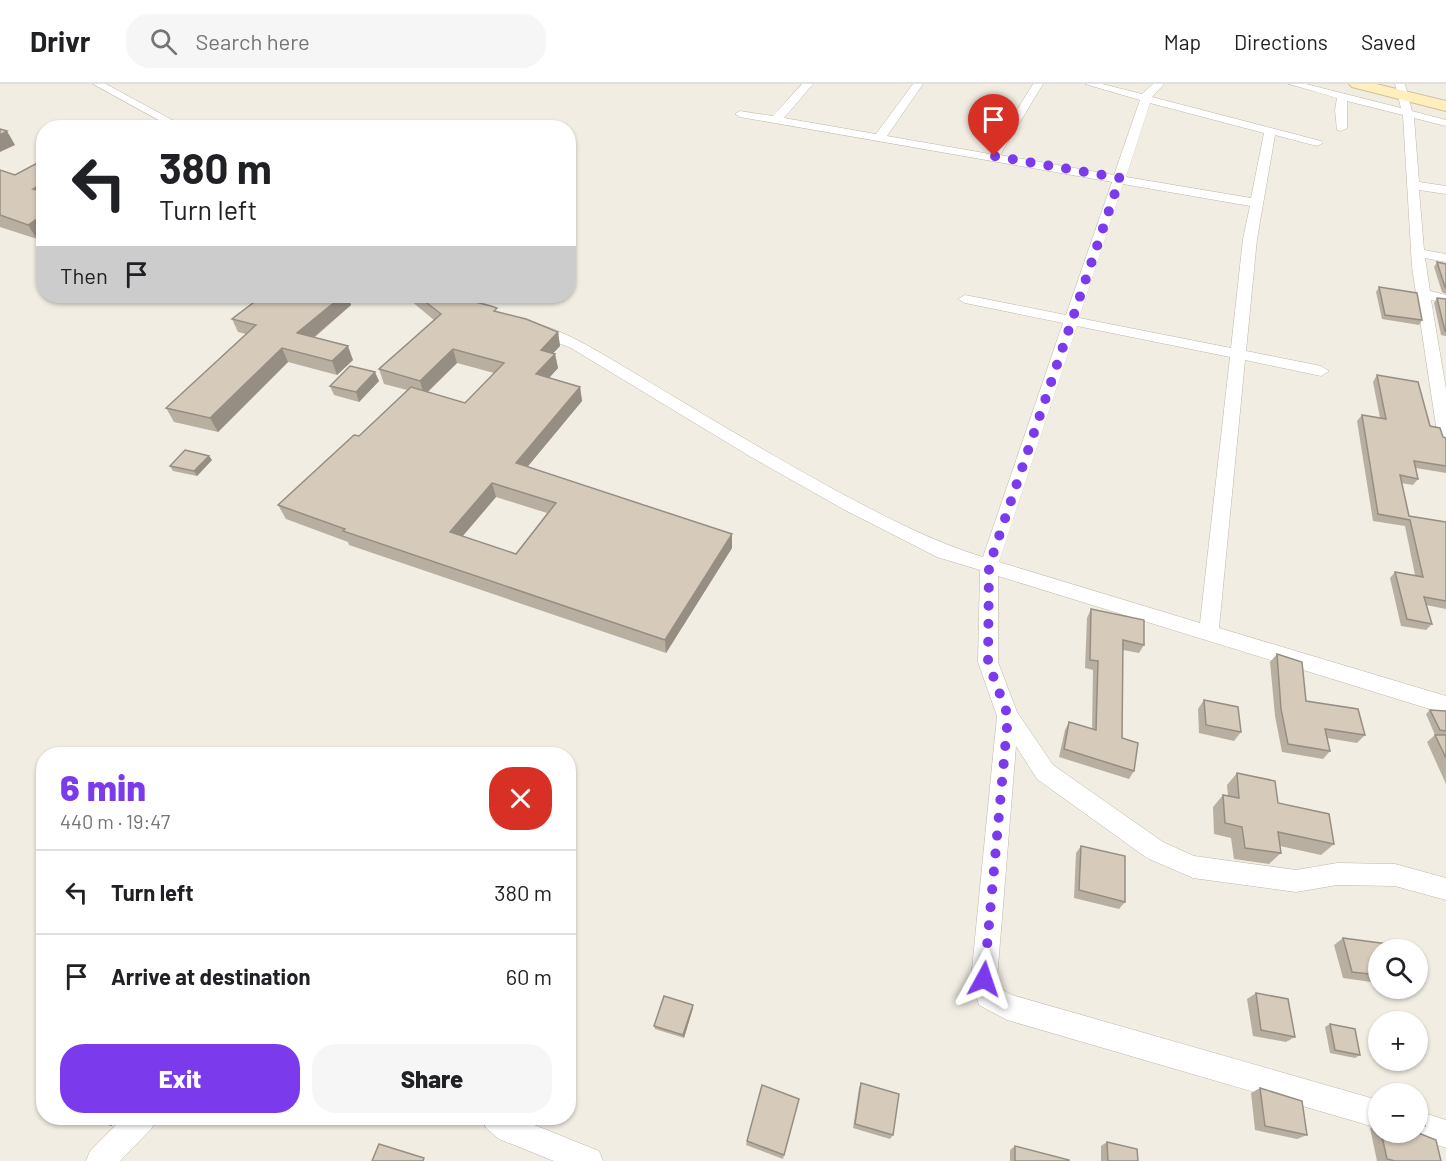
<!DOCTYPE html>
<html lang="en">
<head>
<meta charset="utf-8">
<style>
	:root { --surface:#fff; --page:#f6f6f6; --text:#202124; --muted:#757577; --line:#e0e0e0; --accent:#7c3aed }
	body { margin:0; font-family:Barlow,sans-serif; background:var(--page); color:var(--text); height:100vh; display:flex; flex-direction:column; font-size:22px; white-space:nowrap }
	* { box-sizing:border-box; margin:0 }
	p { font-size:20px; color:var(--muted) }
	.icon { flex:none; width:33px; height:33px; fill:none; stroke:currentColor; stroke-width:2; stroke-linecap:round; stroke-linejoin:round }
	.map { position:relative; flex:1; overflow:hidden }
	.panel { position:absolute; left:36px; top:663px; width:540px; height:378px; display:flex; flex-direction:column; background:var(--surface); border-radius:24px; box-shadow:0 2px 4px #0004 }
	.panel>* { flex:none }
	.banner { position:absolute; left:36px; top:36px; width:540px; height:183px; border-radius:24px; box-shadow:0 2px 4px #0004; background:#fff; color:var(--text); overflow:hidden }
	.buttons { position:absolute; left:1368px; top:855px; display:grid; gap:12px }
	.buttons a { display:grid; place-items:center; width:60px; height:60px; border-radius:50%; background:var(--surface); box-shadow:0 2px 4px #0004; font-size:30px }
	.pin { position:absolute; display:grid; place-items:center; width:51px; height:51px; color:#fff; margin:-62px -26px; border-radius:50% 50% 50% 0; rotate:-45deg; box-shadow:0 0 6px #0007 }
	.pin .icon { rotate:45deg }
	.me { position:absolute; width:66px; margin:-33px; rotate:5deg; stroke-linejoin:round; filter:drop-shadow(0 0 4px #0008) }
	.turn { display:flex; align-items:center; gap:21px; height:126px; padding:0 24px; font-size:27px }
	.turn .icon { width:78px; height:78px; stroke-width:2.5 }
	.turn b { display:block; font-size:42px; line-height:51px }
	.then { display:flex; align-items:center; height:57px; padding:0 24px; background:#0003; gap:12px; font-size:22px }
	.round { display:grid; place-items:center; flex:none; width:63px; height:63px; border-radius:24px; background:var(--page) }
	.head { display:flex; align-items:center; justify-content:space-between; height:102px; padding:0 24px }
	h1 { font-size:36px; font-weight:800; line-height:45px; color:var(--accent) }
	.primary-button { display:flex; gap:12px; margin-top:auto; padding:12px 24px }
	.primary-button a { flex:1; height:69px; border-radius:24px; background:var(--accent); color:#fff; font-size:24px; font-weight:800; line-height:69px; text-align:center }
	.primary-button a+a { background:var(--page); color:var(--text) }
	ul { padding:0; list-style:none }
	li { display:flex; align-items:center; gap:18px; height:84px; padding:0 24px; border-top:2px solid var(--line) }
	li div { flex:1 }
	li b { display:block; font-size:22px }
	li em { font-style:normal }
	header { display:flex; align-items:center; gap:36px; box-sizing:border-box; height:84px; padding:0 30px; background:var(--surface); border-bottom:2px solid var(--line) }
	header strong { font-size:28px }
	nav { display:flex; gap:33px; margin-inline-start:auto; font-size:21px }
	.search { width:420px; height:54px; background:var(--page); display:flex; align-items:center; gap:15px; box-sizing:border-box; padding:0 21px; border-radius:24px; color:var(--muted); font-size:22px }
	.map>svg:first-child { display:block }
</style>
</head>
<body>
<header>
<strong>Drivr</strong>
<div class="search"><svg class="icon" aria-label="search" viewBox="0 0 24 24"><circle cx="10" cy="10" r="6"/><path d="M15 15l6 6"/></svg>Search here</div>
<nav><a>Map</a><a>Directions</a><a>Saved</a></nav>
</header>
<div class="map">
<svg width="1446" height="1077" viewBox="0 0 1446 1077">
	<rect width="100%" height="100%" fill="#f1ede3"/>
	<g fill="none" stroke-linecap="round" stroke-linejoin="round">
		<defs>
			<g id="street">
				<path d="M93,0H106L187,44H173Z"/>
				<path d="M802,0H813L784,34L876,50L913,0H923L887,52L990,70L1033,0H1043L1000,71L1114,91L1140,16L1085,0H1102L1142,10L1153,0H1164L1152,13L1321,57L1323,59L1317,62L1275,51L1257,155L1246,267L1321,282L1329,287L1321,292L1245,276L1219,544L1446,612V630L998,492V578L1017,628L1053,681L1163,758L1194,772L1296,786L1337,779L1395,780L1446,794V816L1395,802L1337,801L1296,808L1193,794L1147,774L1037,695L1016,662L997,895L999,904L1012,911L1378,1016V1044L1007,936L979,921L971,895L997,632L978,578L980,486L937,473L843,425L751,373L571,264L529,247L527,244L529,241C547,236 599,268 616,278C688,321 760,365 833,405C882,431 930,457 983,473L1063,239L965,219L958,215L965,211L1066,231L1112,98L740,33L735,30L740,27L773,32ZM1150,19L1264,49L1251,114L1126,93ZM1123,100L1250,122L1243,155L1231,264L1079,234ZM1077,242L1230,273L1200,539L999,478Z"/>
				<path d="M1289,0H1306L1401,24L1395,0H1405L1412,27L1446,36V42L1414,34L1419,98L1446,102V110L1419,106L1424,166L1446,170V178L1425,174L1430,207L1446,211V219L1431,216L1446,305V360L1440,359L1438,355L1412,183L1403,31L1347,17V44L1341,47L1337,46L1335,26L1337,14Z"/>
				<path d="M453,212H470L496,226L494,229H484Z"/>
				<path d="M1418,1027L1446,1036V1064L1408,1051L1407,1048H1418Z"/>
				<path d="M123,1034H156L152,1044L120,1077H86L90,1067Z"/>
				<path d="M482,1034H517L599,1067L603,1077H554L499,1055L486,1044Z"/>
			</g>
			<path id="secondary" d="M1349,0H1376L1446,17V27L1352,3Z"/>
		</defs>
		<use href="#street" stroke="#c0b7a8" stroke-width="1"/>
		<use href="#secondary" stroke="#d2c192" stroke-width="2"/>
		<use href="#street" fill="#fff" fill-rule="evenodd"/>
		<use href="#secondary" fill="#ffefbf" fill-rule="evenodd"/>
	</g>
	<g fill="#b8afa1" fill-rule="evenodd">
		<path d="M0,86L37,155L0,143Z"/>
		<path d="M1437,178L1446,180V210L1442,208L1434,183Z"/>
		<path d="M1379,203L1422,236L1419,241L1382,235L1376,208Z"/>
		<path d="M262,212H348L351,221L314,254L353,276L337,291L288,278L218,348L174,338L166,324L246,250L238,248L232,235Z"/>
		<path d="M405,212H448L455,218L498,228L558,248L560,262L553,269L555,270L558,284L549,294L580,303L582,317L528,382L732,464L666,569L349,461L348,458L286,435L278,421L359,352L407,306L384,300L379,285L434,236ZM457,279L494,289L465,319L428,308ZM496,413L547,429L516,470L463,452Z"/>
		<path d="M1437,214L1446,215V252L1441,251L1434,219Z"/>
		<path d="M1377,291L1430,342L1443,353L1446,354V389L1416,384L1418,395L1413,401L1401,399L1409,432L1446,438V525L1426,521L1432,540L1426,546L1401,542L1390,494L1395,488L1415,491L1405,442L1373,437L1357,337L1362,331L1380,334L1373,298Z"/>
		<path d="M379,297L359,318L334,311L330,302Z"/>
		<path d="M209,372L212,376L197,392L173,387L170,382Z"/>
		<path d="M1091,525L1144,561L1139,569L1123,566L1122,654L1134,687L1129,695L1059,673L1065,646L1069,638L1092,645L1093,586L1085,584L1087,534Z"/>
		<path d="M1277,570L1306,617L1365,651L1357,659L1327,654L1330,667L1323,675L1282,668L1275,632L1270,578Z"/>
		<path d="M1204,616L1241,648L1234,657L1199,649L1198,625Z"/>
		<path d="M1430,626L1446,627V700L1427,658L1435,651L1426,630Z"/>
		<path d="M1237,689L1278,719L1334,760L1321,771L1280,762L1281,769L1269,780L1234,775L1231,754L1214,750L1213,723L1223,711L1228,712L1227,701Z"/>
		<path d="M1081,762L1125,818L1119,825L1074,814L1076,769Z"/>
		<path d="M1343,854L1378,866V899L1343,894L1334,861Z"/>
		<path d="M1256,909L1295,953L1286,958L1253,952L1247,915Z"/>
		<path d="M693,921V924L684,954L655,945L654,942Z"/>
		<path d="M1330,940L1360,971L1355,974L1330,969L1325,943Z"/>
		<path d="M861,999L893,1051L890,1055L853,1044L859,1004Z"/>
		<path d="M1260,1004L1307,1051L1297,1055L1255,1046L1251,1009Z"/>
		<path d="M799,1015L783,1075L746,1061L747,1057Z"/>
		<path d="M1378,1041V1048H1416L1441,1077H1377L1370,1044Z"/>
		<path d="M1107,1058L1138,1077H1101V1062Z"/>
		<path d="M1015,1062L1069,1077H1010V1066Z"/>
	</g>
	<g fill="#968e83">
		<path d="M7,47L15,61L0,68V51Z"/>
		<path d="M44,99V118L33,105Z"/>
		<path d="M44,130V150L37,155L28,141Z"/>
		<path d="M342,212H348L351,221L302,263L297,249Z"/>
		<path d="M558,248L560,262L543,280L541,266Z"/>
		<path d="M348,262L353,276L337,291L332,277Z"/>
		<path d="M282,264L288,278L218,348L210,334Z"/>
		<path d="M453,265L457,279L424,311L420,297Z"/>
		<path d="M555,270L558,284L539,305L536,290Z"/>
		<path d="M375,288L379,297L359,318L356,308Z"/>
		<path d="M580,303L582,317L519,393L516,379Z"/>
		<path d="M209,372L212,376L197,392L194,387Z"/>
		<path d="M492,399L496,413L454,462L450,448Z"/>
		<path d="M732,450V464L666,569L665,556Z"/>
		<path d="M693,921V924L684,954L683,951Z"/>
		<path d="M107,1034H121L111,1042L102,1038Z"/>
	</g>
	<g fill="#d6cbbb" stroke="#968e83" stroke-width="1.5" fill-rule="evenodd">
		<path d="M0,45L7,47L0,51Z"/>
		<path d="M43,76L44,99L33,105L44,108V130L28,141L0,131V86L15,91Z"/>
		<path d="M1437,178L1446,180V204L1445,203Z"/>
		<path d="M1379,203L1417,209L1422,236L1385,231Z"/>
		<path d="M262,212H342L297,249L348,262L332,277L282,264L210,334L166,324L256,241L232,235Z"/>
		<path d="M418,212H448L455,218L460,214L491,222L497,224L494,227L526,235L558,248L541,266L555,270L536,290L580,303L516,379L732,450L665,556L343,447L345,445L278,421L354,351L359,352L411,303L465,319L504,279L453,265L420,297L379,285L441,230ZM492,399L556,419L516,470L450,448Z"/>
		<path d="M1437,214L1446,215V247H1445Z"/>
		<path d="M350,282L375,288L356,308L330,302Z"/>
		<path d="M1377,291L1418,298L1430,342L1440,344L1443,353L1446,354V382L1414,377L1418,395L1400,391L1409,432L1446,438V517L1424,513L1432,540L1407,535L1395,488L1423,493L1410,436L1378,430L1362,331L1386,335Z"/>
		<path d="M185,366L209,372L194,387L170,382Z"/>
		<path d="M1091,525L1144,536V561L1123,556L1122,654L1138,659L1134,687L1064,665L1069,638L1096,646L1098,577L1090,576Z"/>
		<path d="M1277,570L1302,578L1306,617L1358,625L1365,651L1325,645L1330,667L1288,660L1281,625Z"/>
		<path d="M1204,616L1238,623L1241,648L1206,641Z"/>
		<path d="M1430,626L1446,627V647L1440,646Z"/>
		<path d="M1435,651H1446V674Z"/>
		<path d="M1237,689L1275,697L1278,719L1329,730L1334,760L1278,748L1281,769L1245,764L1242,743L1225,739L1223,711L1239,714Z"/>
		<path d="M1081,762L1125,772V818L1079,806Z"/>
		<path d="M1343,854L1403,862L1404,866H1378V891L1352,888Z"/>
		<path d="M1256,909L1288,915L1295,953L1261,946Z"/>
		<path d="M664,912L693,921L683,951L654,942Z"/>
		<path d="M1330,940L1355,945L1360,971L1335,966Z"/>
		<path d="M861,999L899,1010L893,1051L855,1040Z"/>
		<path d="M762,1001L799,1015L784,1071L747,1057Z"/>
		<path d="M1260,1004L1302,1017L1307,1051L1265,1042Z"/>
		<path d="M1425,1030V1042L1418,1043V1032Z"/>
		<path d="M97,1034H107L102,1038Z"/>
		<path d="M1381,1048H1416L1436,1056L1441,1077H1395L1387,1075Z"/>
		<path d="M1107,1058L1137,1065L1138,1077H1108Z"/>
		<path d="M379,1060L424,1074L423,1077H372Z"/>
		<path d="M1015,1062L1069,1076V1077H1015Z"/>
	</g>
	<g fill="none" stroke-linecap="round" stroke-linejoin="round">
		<path stroke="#7c3aed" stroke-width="10" stroke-dasharray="0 18" d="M984,895L1008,632L988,578L989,482L1120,94L994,72"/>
	</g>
</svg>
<div class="buttons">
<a><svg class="icon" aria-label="search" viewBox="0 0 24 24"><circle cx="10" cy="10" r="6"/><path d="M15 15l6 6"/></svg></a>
<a>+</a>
<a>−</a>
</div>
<div class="pin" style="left:994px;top:72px;background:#d93025"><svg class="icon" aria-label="arrive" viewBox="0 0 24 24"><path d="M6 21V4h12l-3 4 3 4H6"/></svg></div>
<svg class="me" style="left:984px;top:895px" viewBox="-20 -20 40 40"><path d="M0-17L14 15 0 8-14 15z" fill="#7c3aed" stroke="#fff" stroke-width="4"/></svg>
<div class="banner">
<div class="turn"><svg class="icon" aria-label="left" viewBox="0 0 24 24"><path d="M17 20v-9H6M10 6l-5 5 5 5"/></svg><div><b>380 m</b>Turn left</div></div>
<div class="then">Then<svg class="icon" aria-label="arrive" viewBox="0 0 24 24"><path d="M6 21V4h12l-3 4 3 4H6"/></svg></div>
</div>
<section class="panel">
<div class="head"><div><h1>6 min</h1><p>440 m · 19:47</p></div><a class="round" style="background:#d93025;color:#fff"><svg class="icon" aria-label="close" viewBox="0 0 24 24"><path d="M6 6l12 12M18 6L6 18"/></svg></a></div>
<ul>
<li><svg class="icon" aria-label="left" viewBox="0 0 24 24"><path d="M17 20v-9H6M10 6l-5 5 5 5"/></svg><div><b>Turn left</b></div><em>380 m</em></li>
<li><svg class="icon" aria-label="arrive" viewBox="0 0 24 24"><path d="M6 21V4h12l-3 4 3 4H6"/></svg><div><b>Arrive at destination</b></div><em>60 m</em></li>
</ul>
<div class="primary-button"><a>Exit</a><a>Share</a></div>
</section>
</div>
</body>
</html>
